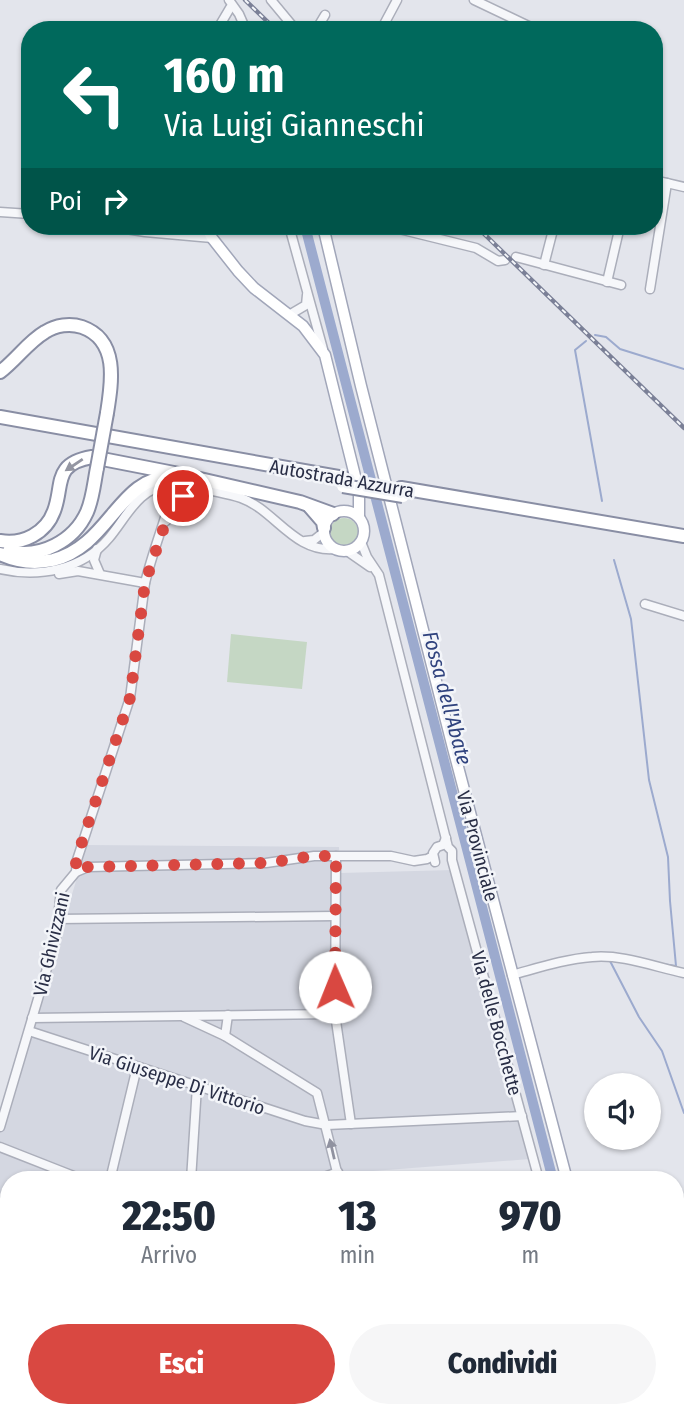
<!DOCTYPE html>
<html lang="it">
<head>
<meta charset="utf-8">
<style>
	:root { --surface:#fff; --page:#f6f6f7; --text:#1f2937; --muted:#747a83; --accent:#d94841 }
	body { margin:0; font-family:"Fira Sans Condensed",sans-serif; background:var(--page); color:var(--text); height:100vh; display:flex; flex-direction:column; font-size:26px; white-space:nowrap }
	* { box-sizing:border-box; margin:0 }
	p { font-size:23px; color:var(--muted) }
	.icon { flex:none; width:38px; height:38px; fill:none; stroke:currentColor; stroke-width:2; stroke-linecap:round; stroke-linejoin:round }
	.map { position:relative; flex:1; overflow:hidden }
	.side { position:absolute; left:0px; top:1171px; width:684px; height:247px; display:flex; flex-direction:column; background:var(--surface); border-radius:28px 28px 0 0; box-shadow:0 2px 5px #0004 }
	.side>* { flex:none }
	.banner { position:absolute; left:21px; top:21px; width:642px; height:214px; border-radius:28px; box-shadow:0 2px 5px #0004; background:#00695c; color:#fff; overflow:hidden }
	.tools { position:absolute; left:584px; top:1073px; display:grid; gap:14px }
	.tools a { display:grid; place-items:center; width:77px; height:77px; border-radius:50%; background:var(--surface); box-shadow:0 2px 5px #0004; font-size:35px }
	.pin { position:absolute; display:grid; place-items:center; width:60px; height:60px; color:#fff; margin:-30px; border:4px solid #fff; border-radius:50%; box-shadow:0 2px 7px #0007 }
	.me { position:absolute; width:77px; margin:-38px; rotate:359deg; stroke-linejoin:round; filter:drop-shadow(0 0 5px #0008) }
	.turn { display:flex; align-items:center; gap:24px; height:147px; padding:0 28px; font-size:32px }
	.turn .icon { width:91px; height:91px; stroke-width:2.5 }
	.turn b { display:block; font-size:49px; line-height:60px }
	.then { display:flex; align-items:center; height:66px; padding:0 28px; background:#0003; gap:14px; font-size:26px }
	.eta { display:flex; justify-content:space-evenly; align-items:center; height:119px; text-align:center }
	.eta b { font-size:42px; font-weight:800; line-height:49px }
	.action { display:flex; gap:14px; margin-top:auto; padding:14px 28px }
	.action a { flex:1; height:80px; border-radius:42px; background:var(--accent); color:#fff; font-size:28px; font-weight:800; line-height:80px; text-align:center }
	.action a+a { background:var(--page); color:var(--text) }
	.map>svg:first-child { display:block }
</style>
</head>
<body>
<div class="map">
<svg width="684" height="1417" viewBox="0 0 684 1417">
	<rect width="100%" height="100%" fill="#e3e5ec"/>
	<g fill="#d4d7e1">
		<path d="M87,845L339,847L340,873L453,870L530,1159L347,1173L330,1180H9V1374L0,1369V1131Z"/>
		<path d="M66,1409H363L365,1417H79Z"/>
	</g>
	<g fill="#c5d7c4">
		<circle cx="344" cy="532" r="14"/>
		<path d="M231,634L307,642L302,689L227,682Z"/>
	</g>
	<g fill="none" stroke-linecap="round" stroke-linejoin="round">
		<g stroke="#9caace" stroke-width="2">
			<path d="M595,335L606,337L620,349L684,369"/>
			<path d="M586,341L575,350L602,501"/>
			<path d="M614,560L631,619L649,780L668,857L670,901L676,966L662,964"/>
			<path d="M610,961L639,1017L662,1051L684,1113"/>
		</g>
		<g stroke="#9caace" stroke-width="10">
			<path d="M305,226L553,1180"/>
			<path d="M613,1409L616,1417"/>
		</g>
		<defs>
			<g id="minor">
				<path d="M229,0L239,14L246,30"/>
				<path d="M271,0L296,30"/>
				<path d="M474,0L537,30"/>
				<path d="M217,30L230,8"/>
				<path d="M316,30L325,15"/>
				<path d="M381,30L397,0"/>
				<path d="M654,180L684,187"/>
				<path d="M0,212L30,214"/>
				<path d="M108,226L145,232L212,238"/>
				<path d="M289,226L323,349"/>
				<path d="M387,226L476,248L498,261L505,260"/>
				<path d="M516,257L621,285"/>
				<path d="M544,265L554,226"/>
				<path d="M607,282L620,226"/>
				<path d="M650,289L667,183"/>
				<path d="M289,315L306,305L307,295"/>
				<path d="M305,541L314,540L324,532"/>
				<path d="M361,542L367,557L379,575L448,847L452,851V860L539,1180"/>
				<path d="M97,549L94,560L100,574"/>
				<path d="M347,551L370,567"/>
				<path d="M0,569C39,578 82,570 109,538C128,515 138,488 171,484C194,488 219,491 241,498C275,510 294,553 335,549"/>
				<path d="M59,574L78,571L145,583"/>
				<path d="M645,604L684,616"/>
				<path d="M336,856L335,1014L351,1124"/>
				<path d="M435,862L433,853L437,847L443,845L446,838"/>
				<path d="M76,872L88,867L266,863L314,856H391L414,861L427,859L433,856"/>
				<path d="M58,919L335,916"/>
				<path d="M512,975C538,968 565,959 592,957C622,954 655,967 684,973"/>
				<path d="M184,1017L225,1036L317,1093L339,1180"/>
				<path d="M32,1018L335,1014"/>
				<path d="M29,1031L305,1121L327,1125L522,1116"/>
				<path d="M225,1036L228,1015"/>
				<path d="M0,1127L56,938L61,890L76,872L77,860L130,698L145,583C152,554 163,526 171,498L175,494L183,496L185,503L166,521"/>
				<path d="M0,1147L84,1180"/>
				<path d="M110,1180L137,1067"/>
				<path d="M191,1180L197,1086"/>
				<path d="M316,1180L338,1172"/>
				<path d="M0,1202L9,1205"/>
				<path d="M0,1289L9,1292"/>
				<path d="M0,1371L9,1376"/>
				<path d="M64,1409L77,1417"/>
				<path d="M362,1409L364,1417"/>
				<path d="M599,1409L601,1417"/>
				<path d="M189,1417V1409"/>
			</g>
			<g id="major">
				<path d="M206,226L212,238L238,271L254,288L303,326L325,355L359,492V517"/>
				<path d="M323,226L361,386L453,748L567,1180"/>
				<circle cx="344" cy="531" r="20"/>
				<path d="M627,1409L629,1417"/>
			</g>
			<g id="highway">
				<path d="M0,372C16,360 28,342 45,332C56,325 70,323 82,327C119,340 112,382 107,413"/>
				<path d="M0,417L344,478"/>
				<path d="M401,488L684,536"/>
				<path d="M310,507L323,522L324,528"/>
				<path d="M0,541C23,545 46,533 54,511C64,485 52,464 92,457L174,473L300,502L333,514"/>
				<path d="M9,551C40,559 74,541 87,512C93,498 94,483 97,468"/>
				<path d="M0,554C17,562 34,564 53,560C110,546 119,475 173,477"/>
			</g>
		</defs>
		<use href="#minor" stroke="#abaeba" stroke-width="11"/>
		<use href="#major" stroke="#a1a6b9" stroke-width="13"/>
		<use href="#highway" stroke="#898ea4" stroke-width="16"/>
		<use href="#minor" stroke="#f6f7fa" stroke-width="8"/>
		<use href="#major" stroke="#fff" stroke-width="10"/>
		<use href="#highway" stroke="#fff" stroke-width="12"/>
		<defs>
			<g id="rail">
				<path d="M245,0L276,30"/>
				<path d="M476,226L684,428"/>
			</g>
		</defs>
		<use href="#rail" stroke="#7b8097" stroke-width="4.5"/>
		<use href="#rail" stroke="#f3f5f9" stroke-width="2" stroke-dasharray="5" stroke-linecap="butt"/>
		<defs>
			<g id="highway-bridge">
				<path d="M97,468L107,413"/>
				<path d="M343,486L403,496"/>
			</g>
		</defs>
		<use href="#highway-bridge" stroke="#898ea4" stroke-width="16" stroke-linecap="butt"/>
		<use href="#highway-bridge" stroke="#fff" stroke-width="12"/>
	</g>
	<defs><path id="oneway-solid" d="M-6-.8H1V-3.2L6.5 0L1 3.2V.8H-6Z" transform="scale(1.75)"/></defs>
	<use fill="#9496a2" href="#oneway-solid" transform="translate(74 465) rotate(146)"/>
	<use fill="#9092a0" href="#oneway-solid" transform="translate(332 1149) rotate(-103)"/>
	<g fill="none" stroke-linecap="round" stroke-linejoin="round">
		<path stroke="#d94841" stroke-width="12" stroke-dasharray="0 21.6" d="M183,496L185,503L166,521L145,583L130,698L76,860V872L88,867L266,863L314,856H336L335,987"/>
	</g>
	<g text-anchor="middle" stroke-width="5" stroke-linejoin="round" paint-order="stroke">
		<g font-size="19" fill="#292e46" stroke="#f3f5f9">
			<text transform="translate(342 478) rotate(10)" y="7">Autostrada Azzurra</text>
			<text transform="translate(478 846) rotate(75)" y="7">Via Provinciale</text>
			<text transform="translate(51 944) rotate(-77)" y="7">Via Ghivizzani</text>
			<text transform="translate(497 1023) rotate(75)" y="7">Via delle Bocchette</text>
			<text transform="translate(177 1080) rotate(18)" y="7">Via Giuseppe Di Vittorio</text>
		</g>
		<g font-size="21" font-style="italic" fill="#30437e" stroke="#f3f5f9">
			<text transform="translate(447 698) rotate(75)" y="7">Fossa dell'Abate</text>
		</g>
	</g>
</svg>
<div class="tools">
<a><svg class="icon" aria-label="sound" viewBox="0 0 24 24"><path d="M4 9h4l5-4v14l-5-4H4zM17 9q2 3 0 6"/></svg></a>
</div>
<div class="pin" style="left:183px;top:496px;background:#d93025"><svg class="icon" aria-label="arrive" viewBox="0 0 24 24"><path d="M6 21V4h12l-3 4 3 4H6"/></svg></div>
<svg class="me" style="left:335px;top:987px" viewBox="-20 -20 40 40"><circle r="19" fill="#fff"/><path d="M0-13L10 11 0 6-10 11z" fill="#d94841"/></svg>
<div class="banner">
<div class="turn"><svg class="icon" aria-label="left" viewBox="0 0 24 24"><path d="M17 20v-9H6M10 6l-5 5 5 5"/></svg><div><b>160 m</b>Via Luigi Gianneschi</div></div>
<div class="then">Poi<svg class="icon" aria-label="right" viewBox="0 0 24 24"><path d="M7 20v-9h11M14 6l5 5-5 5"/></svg></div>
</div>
<section class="side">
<div class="eta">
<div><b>22:50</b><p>Arrivo</p></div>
<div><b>13</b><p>min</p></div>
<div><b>970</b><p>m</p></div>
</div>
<div class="action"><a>Esci</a><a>Condividi</a></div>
</section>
</div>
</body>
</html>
